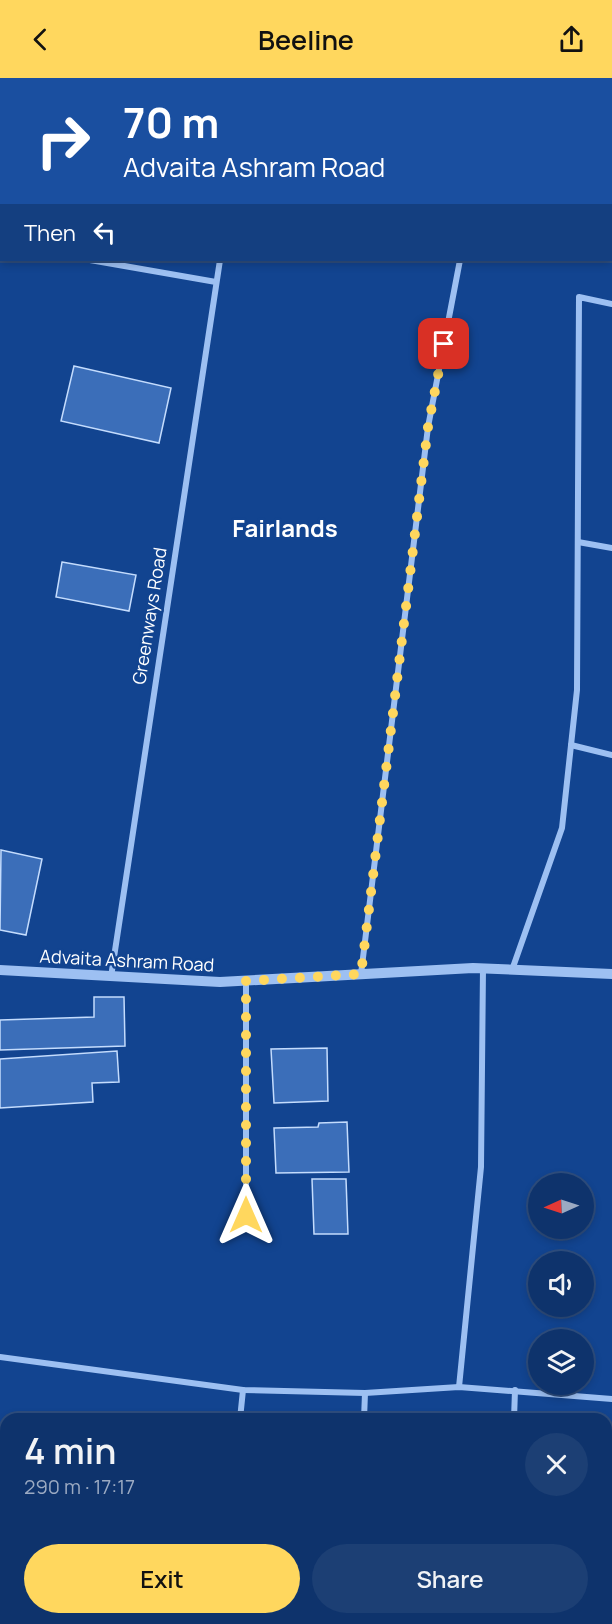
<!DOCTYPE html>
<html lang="en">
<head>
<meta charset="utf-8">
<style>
	:root { --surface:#0e336c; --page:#1c3f74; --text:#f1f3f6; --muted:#9baac2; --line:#2e4e7f; --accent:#ffd75e }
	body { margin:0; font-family:Manrope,sans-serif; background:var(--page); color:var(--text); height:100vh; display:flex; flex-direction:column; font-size:22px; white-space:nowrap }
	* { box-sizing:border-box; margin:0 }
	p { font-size:20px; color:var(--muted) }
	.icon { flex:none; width:33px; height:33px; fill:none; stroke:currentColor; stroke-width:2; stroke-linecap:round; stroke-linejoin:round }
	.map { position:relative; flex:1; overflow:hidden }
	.panel { position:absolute; left:0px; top:1335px; width:612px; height:212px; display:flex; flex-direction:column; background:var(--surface); border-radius:18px 18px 0 0; box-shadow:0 3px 9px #0003,0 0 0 2px var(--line) }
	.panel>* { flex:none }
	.guide { position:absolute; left:0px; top:0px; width:612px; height:183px; box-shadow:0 3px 9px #0003,0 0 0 2px var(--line); background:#1a4fa0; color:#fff; overflow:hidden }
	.needle { width:39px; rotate:267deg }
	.tools { position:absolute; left:528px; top:1095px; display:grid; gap:12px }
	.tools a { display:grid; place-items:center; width:66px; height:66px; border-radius:50%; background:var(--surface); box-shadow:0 3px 9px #0003,0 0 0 2px var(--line); font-size:30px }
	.pin { position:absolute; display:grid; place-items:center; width:51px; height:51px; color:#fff; margin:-26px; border-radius:12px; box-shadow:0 3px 9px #0006 }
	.me { position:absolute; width:66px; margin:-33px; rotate:0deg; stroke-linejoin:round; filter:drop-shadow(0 0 4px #0008) }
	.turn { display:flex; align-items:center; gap:21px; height:126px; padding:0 24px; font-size:27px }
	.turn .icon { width:78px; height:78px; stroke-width:2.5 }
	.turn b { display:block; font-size:42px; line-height:51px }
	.then { display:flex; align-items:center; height:57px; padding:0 24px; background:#0003; gap:12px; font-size:22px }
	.round { display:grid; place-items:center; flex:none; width:63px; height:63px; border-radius:32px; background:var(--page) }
	.overview { display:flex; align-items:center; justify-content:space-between; height:102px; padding:0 24px }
	h1 { font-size:36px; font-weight:600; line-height:45px }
	.action { display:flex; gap:12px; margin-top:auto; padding:12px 24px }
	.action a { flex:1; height:69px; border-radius:36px; background:var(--accent); color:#111; font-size:24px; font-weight:600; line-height:69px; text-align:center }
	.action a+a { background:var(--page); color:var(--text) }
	header { display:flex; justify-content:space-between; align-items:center; height:78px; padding:0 24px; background:var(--accent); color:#111; font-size:27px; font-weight:600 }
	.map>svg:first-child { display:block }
</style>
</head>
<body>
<header><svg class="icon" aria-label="back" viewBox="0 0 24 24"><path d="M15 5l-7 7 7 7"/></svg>Beeline<svg class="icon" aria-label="share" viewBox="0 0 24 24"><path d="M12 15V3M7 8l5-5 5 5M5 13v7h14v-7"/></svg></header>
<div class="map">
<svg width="612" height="1546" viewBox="0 0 612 1546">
	<rect width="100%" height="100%" fill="#124490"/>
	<g fill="#3b6eb9" stroke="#c4dcfd" stroke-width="1.5">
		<path d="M74,288L171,310L159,365L61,343Z"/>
		<path d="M62,484L136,497L129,533L56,519Z"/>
		<path d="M1,772L42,781L26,857L0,852Z"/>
		<path d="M94,919H124L125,968L0,972V942L94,939Z"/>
		<path d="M327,970L328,1023L274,1025L271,971Z"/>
		<path d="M117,973L119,1004L92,1005L93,1024L0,1030V981Z"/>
		<path d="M347,1044L349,1094L276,1095L274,1050L318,1049L319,1045Z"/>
		<path d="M312,1101H346L348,1156H314Z"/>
	</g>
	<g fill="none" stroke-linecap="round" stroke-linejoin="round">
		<g stroke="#9dc0f2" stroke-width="6">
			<path d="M247,2V0"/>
			<path d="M494,2V0"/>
			<path d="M0,166H2"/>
			<path d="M90,182L216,204"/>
			<path d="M578,464L612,470"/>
			<path d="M571,667L612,677"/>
			<path d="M512,892L562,750L577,612L579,219L612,226"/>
			<path d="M361,896L428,349L460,182"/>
			<path d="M111,899L220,182"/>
			<path d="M246,903V1137"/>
			<path d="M0,1279L243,1312L365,1315L459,1309L612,1321"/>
			<path d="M459,1309L481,1089L483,890"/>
			<path d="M240,1341L243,1312"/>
			<path d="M364,1341L365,1315"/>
			<path d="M514,1341L515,1312"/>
			<path d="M126,1546V1540"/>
			<path d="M223,1546V1540"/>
			<path d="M357,1546V1540"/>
			<path d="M505,1546V1540"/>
		</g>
		<path stroke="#9dc0f2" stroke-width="10" d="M0,892L220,904L473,890L612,896"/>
		<g stroke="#e8f0ff" stroke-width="15">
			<path d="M0,1492L6,1522"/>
			<path d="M10,1540L11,1546"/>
		</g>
	</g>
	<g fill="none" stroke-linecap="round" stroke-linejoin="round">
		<path stroke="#ffd75e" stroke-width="10" stroke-dasharray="0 18" d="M246,1137V903L361,896L428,349L444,266"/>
	</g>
	<g text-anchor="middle" stroke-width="5" stroke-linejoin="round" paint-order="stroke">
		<g font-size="18" fill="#fff" stroke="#124490">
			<text transform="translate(150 538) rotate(-81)" y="6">Greenways Road</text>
			<text transform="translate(127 883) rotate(3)" y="6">Advaita Ashram Road</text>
		</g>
		<g font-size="24" font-weight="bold" fill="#fff" stroke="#124490">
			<text x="285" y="459">Fairlands</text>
		</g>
	</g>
</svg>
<div class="tools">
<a><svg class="needle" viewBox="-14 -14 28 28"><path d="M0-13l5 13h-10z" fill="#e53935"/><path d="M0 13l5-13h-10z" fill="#9baac2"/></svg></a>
<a><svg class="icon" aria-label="sound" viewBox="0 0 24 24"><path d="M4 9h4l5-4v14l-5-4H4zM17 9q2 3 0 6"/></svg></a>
<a><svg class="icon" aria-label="layers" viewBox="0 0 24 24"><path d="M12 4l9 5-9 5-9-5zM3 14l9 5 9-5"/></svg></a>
</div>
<div class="pin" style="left:444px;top:266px;background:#d93025"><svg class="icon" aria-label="arrive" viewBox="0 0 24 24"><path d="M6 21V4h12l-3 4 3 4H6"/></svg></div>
<svg class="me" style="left:246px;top:1137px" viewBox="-20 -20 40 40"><path d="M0-17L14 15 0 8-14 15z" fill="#ffd75e" stroke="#fff" stroke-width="4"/></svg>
<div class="guide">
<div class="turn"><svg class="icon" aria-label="right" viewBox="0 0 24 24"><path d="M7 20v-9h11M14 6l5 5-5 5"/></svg><div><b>70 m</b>Advaita Ashram Road</div></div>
<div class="then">Then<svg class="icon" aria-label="left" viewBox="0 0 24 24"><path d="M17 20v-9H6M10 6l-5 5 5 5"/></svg></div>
</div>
<section class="panel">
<div class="overview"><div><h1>4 min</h1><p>290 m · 17:17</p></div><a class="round"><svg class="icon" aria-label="close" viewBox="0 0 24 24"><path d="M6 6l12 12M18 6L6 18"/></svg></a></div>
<div class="action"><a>Exit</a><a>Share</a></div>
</section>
</div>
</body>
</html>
